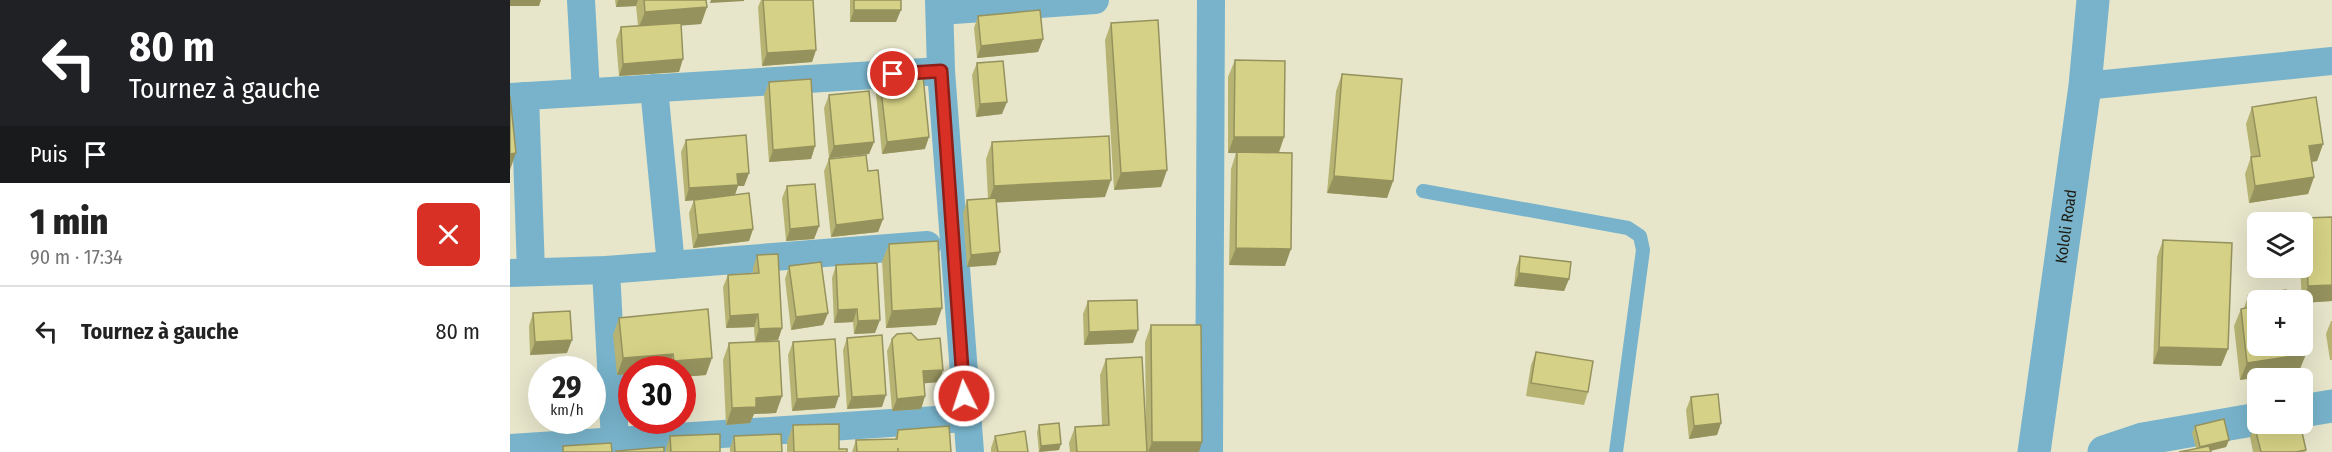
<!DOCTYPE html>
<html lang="fr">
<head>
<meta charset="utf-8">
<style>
	:root { --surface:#fff; --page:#f2f2f2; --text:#222; --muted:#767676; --line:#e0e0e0 }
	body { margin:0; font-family:"Fira Sans Condensed",sans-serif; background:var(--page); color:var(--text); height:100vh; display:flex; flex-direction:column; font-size:22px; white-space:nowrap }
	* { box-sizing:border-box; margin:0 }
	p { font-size:20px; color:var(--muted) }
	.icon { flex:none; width:33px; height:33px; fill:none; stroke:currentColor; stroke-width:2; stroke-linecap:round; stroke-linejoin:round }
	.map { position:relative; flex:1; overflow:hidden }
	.side { display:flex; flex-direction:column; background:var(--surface); width:510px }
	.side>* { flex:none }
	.top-card { background:#202124; color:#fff; overflow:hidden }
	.buttons { position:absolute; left:1737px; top:212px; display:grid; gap:12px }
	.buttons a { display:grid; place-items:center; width:66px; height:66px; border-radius:9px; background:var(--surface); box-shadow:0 6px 24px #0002; font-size:30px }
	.speed { position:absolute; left:18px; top:356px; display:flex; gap:12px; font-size:30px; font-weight:700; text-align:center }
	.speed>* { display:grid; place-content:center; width:78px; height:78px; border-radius:50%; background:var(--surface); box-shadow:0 6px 24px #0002; line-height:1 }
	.speed small { font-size:15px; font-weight:400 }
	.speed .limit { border:9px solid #d22; background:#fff; color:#111 }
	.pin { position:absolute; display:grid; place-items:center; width:51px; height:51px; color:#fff; margin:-26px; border:3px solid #fff; border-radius:50%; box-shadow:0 2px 6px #0007 }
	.me { position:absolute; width:66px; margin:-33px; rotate:356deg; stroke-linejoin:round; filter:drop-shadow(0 0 4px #0008) }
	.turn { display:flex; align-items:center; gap:21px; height:126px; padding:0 30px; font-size:27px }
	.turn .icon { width:78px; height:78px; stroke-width:2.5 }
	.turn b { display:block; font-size:42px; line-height:51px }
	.then { display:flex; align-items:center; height:57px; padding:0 30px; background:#0003; gap:12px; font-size:22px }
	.round { display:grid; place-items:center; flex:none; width:63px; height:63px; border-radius:9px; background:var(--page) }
	.overview { display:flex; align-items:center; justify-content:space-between; height:102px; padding:0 30px }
	h1 { font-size:36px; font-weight:800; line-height:45px }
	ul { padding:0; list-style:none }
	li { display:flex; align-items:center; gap:18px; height:90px; padding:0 30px; border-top:2px solid var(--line) }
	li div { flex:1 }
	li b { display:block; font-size:22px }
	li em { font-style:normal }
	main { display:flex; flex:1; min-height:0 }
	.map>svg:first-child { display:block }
</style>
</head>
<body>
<main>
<section class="side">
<div class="top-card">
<div class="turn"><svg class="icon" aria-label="left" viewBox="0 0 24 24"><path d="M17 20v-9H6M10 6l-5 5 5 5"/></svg><div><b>80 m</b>Tournez à gauche</div></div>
<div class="then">Puis<svg class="icon" aria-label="arrive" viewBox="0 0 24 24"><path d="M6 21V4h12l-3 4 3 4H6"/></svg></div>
</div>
<div class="overview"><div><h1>1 min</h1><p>90 m · 17:34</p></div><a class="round" style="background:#d93025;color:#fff"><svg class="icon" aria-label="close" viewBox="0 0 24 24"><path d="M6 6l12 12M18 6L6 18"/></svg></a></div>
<ul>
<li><svg class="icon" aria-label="left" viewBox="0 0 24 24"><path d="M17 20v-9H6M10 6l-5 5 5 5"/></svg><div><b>Tournez à gauche</b></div><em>80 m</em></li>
</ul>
</section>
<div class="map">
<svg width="1822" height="452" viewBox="0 0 1822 452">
	<rect width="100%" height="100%" fill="#e7e6cb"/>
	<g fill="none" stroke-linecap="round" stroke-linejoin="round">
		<path stroke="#78b3cb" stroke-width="14" d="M913,191L1118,228L1130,236L1133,250L1106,452"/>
		<g stroke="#78b3cb" stroke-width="28">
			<path d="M71,0L76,92"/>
			<path d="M429,0L431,71L460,452"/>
			<path d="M430,11L585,0"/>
			<path d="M1575,86L1822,61"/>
			<path d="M144,88L161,265"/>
			<path d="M15,96L21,272"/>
			<path d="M0,97L431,71"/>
			<path d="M96,270L105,442"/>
			<path d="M0,273L96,270L417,245"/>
			<path d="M0,448L456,418"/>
			<path d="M699,452L701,0"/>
		</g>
		<g stroke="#78b3cb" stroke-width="33">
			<path d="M1792,411L1822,406"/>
			<path id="s1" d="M1524,452L1575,86L1583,0"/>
			<path d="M1594,452L1633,439L1748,419"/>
		</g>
	</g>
	<g fill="#b7b473">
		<path d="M105,0H196L197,7L191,24L171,25L169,72L109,76L106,40L111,27L128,26L126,6L106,7Z"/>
		<path d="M251,0H303L306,50L302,62L252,66L248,7Z"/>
		<path d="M340,0H391L386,22H340Z"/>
		<path d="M468,16L533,39L528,52L467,58L464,28Z"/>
		<path d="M601,23L657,170L651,187L604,190L595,40Z"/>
		<path d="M725,60L774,137L769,153L775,266L719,265L721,169L726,153H718V77Z"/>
		<path d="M467,63L492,114L466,117L462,75Z"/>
		<path d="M832,74L883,181L877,198L817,193L826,91Z"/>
		<path d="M370,81L415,149L372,154L366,93Z"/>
		<path d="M259,82L305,146L301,159L259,162L254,95Z"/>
		<path d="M319,95L364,142L359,154L319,158L314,108Z"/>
		<path d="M1742,107L1813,144L1807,161L1802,162L1804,177L1798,194L1739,203L1735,174L1741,157L1736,124Z"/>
		<path d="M176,140L239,173L234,186H228L225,195L243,229L239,241L183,248L179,213L184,200L175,201L171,152Z"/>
		<path d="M482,142L595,197L487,202L486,265L457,267L453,213L457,200L478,199L476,159Z"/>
		<path d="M319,159L358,171L373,219L368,232L321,237L314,171Z"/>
		<path d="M277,186L309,226L304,239L276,241L272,198Z"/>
		<path d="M1822,217V301L1792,303V300L1790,267H1792V224L1795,218Z"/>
		<path d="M1653,240L1718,349L1711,366L1643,364L1647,257Z"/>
		<path d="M379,244L432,308L426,325L376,328L372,261Z"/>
		<path d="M247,255L272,328L268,340L245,342L244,327L216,328L213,287L218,275L243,273V268Z"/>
		<path d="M1010,256L1059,279L1054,291L1004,286L1006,268Z"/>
		<path d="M326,265L365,333L344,334L343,322L324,323L322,278Z"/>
		<path d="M279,266L318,313L313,325L281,330L275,279Z"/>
		<path d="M1738,296L1748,300L1796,354L1789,371L1730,380L1724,326L1731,309L1734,308Z"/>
		<path d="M578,301L623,343L574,345L573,314Z"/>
		<path d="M23,313L57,353L20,355L19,326Z"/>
		<path d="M109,318L196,375L172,377V369H122V374L107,375L103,335Z"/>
		<path d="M1821,321H1822V360H1820L1816,334Z"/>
		<path d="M641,325L689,452H560L559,443L565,427L592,425L590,375L596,359L636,426L635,342Z"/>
		<path d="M337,338L372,407L337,409L333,350Z"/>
		<path d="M382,339L433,370L429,382L414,383L415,396L411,409L382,411L377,351Z"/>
		<path d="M283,342L325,408L282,411L278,355Z"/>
		<path d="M219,343L272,396L266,413L244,414L240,423L216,425L213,360Z"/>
		<path d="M1026,352L1078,392L1074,405L1016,396L1021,365Z"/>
		<path d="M1181,397L1211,423L1207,435L1179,439L1176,410Z"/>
		<path d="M1744,424L1796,450L1795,452H1743L1740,437Z"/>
		<path d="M283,425L329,449L337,452H277V442Z"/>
		<path d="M529,425L549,450L529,452L527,432Z"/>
		<path d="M1685,426L1719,440L1716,447L1700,451L1686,448L1682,433Z"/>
		<path d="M388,430L441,452H342L346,440L385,439Z"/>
		<path d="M160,436L210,452H156V448Z"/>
		<path d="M224,436L272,452H220V448Z"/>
		<path d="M485,436L518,452H481V448Z"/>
	</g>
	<g fill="#95925e">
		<path d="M0,0H31L29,6H0Z"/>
		<path d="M108,0H128L126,6L106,7Z"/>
		<path d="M201,0H234V1L200,3Z"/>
		<path d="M197,7L191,24L128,29L135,12Z"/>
		<path d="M344,10H391L386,22H340Z"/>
		<path d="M533,39L528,52L467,58L471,46Z"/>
		<path d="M306,50L302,62L252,66L257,53Z"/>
		<path d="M173,59L169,72L109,76L113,64Z"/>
		<path d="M497,102L492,114L466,117L470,104Z"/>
		<path d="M419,137L415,149L372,154L377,142Z"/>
		<path d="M724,137H774L768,154L718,153Z"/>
		<path d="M364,142L359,154L319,158L324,146Z"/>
		<path d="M1813,144L1807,161L1793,163L1799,146Z"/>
		<path d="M305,146L301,159L259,162L263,150Z"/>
		<path d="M6,153L0,170V154Z"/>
		<path d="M657,170L651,187L604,190L611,173Z"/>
		<path d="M239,173L234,186H228L224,197L175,201L179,188L227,174Z"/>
		<path d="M824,176L883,181L877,198L817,193Z"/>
		<path d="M1804,177L1798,194L1739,203L1745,186Z"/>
		<path d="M601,180L595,197L478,203L484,186Z"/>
		<path d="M373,219L368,232L321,237L326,225Z"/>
		<path d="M309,226L304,239L276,241L280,229Z"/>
		<path d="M243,229L239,241L183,248L188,235Z"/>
		<path d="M726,248L781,249L775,266L719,265Z"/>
		<path d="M490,252L486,265L457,267L461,255Z"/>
		<path d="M1009,273L1059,279L1054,291L1004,286Z"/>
		<path d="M1822,285V301L1792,303L1798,286Z"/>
		<path d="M432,308L426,325L376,328L382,311Z"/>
		<path d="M347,309L343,322L324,323L328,310Z"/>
		<path d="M318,313L313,325L281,330L286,317Z"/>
		<path d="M248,314L244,327L216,328L220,316Z"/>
		<path d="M370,320L365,333L344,334L348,321Z"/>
		<path d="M272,328L268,340L245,342L249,329Z"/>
		<path d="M628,330L623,343L574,345L579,332Z"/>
		<path d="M62,340L57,353L20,355L25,342Z"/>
		<path d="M1649,347L1718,349L1711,366L1643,364Z"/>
		<path d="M163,354L158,369H122V374L107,375L113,358Z"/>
		<path d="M1796,354L1789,371L1730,380L1737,363Z"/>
		<path d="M202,358L196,375L172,377V369H161L164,361Z"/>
		<path d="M433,370L429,382L408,384L413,371Z"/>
		<path d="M376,395L372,407L337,409L342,397Z"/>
		<path d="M272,396L266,413L244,414L240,423L216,425L222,408L246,398Z"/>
		<path d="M329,396L325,408L282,411L287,399Z"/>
		<path d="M415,396L411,409L382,411L387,399Z"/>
		<path d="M1211,423L1207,435L1179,439L1184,426Z"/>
		<path d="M1719,440L1716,447L1696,452L1690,447Z"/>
		<path d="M642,442H692L689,452H638Z"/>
		<path d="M551,444L549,450L529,452L531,446Z"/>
	</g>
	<g fill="#d5d186" stroke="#95925e" stroke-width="1.5">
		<path d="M134,0H196L197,7L135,12Z"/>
		<path d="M253,0H303L306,50L257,53Z"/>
		<rect x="344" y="0" width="47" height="10"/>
		<path d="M530,10L533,39L471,46L468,16Z"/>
		<path d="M648,20L657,170L611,173L601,23Z"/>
		<path d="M171,23L173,59L113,64L111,27Z"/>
		<path d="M725,60L775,61L774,137H724Z"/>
		<path d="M493,61L497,102L470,104L467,63Z"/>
		<path d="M832,74L892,79L883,181L824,176Z"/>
		<path d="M413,76L419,137L377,142L370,81Z"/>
		<path d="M301,79L305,146L263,150L259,82Z"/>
		<path d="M359,91L364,142L324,146L319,95Z"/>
		<path d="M0,96L6,153L0,154Z"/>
		<path d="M1806,97L1813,144L1799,146L1804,177L1745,186L1741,157L1750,156L1742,107Z"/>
		<path d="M236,135L239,173L227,174L228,185L179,188L176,140Z"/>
		<path d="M599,136L601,180L484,186L482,142Z"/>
		<path d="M727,152L782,153L781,249L726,248Z"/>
		<path d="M356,155L358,171L368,170L373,219L326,225L319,159Z"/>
		<path d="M305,184L309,226L280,229L277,186Z"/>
		<path d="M239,193L243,229L188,235L184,200Z"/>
		<path d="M486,198L490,252L461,255L457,200Z"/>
		<path d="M1822,217V285L1798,286L1795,218Z"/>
		<path d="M1653,240L1722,243L1718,349L1649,347Z"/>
		<path d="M428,241L432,308L382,311L379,244Z"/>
		<path d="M268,254L272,328L249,329L248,314L220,316L218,275L249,273L247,255Z"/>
		<path d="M1010,256L1061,262L1059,279L1009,273Z"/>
		<path d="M311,262L318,313L286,317L279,266Z"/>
		<path d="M367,263L370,320L348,321L347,309L328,310L326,265Z"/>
		<path d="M1776,290L1777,300H1748V345H1792V336L1796,354L1737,363L1731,309L1740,307L1738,296Z"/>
		<path d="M627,300L628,330L579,332L578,301Z"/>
		<path d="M198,309L202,358L164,361L163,354L113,358L109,318Z"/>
		<path d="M60,311L62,340L25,342L23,313Z"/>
		<path d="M641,325H691L692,442H642Z"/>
		<path d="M401,333L408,340L430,338L433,370L413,371L415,396L387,399L382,339L387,334Z"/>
		<path d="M372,335L376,395L342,397L337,338Z"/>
		<path d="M325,339L329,396L287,399L283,342Z"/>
		<path d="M269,341L272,396L246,398V407L222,408L219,343Z"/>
		<path d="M1026,352L1083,361L1078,392L1021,383Z"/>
		<path d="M632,357L637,452H567L565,427L599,425L596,359Z"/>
		<path d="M1208,394L1211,423L1184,426L1181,397Z"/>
		<path d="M1714,419L1719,440L1690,447L1685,426Z"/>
		<path d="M549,423L551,444L531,446L529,425Z"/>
		<path d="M1750,423H1790L1796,450L1786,452H1751L1744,424Z"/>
		<path d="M329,424V449H337V452H284L283,425Z"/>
		<path d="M439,426L441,452H388V448V452H347L346,440L387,439L388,430Z"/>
		<path d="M515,431L518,452H488L485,436Z"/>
		<path d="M210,434V452H161L160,436Z"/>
		<path d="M271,434L272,452H225L224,436Z"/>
		<path d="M101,443L102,452H53V446Z"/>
		<path d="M1699,446L1701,452H1669Z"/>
		<path d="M154,447V452H107L106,451Z"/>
	</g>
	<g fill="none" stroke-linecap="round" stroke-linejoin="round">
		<defs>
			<path id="route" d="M383,74L431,71L454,396"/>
		</defs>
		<use href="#route" stroke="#8d1f18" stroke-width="15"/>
		<use href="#route" stroke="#d93025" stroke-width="10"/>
	</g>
	<g text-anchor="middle" stroke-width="6" stroke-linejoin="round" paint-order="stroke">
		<g font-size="16" fill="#1c1b11" stroke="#e7e6cb">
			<text dy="6" stroke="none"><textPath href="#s1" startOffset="228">Kololi Road</textPath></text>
		</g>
	</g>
</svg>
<div class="buttons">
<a><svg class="icon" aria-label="layers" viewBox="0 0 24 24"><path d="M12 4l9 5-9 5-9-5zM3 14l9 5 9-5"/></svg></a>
<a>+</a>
<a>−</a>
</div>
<div class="speed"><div>29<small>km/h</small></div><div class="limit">30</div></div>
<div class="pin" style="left:383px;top:74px;background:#d93025"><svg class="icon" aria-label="arrive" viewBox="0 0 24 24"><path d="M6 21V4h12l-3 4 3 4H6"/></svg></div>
<svg class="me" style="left:454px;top:396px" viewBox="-20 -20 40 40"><circle r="17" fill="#d93025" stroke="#fff" stroke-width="3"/><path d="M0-11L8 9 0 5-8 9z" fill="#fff"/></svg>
</div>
</main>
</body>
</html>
